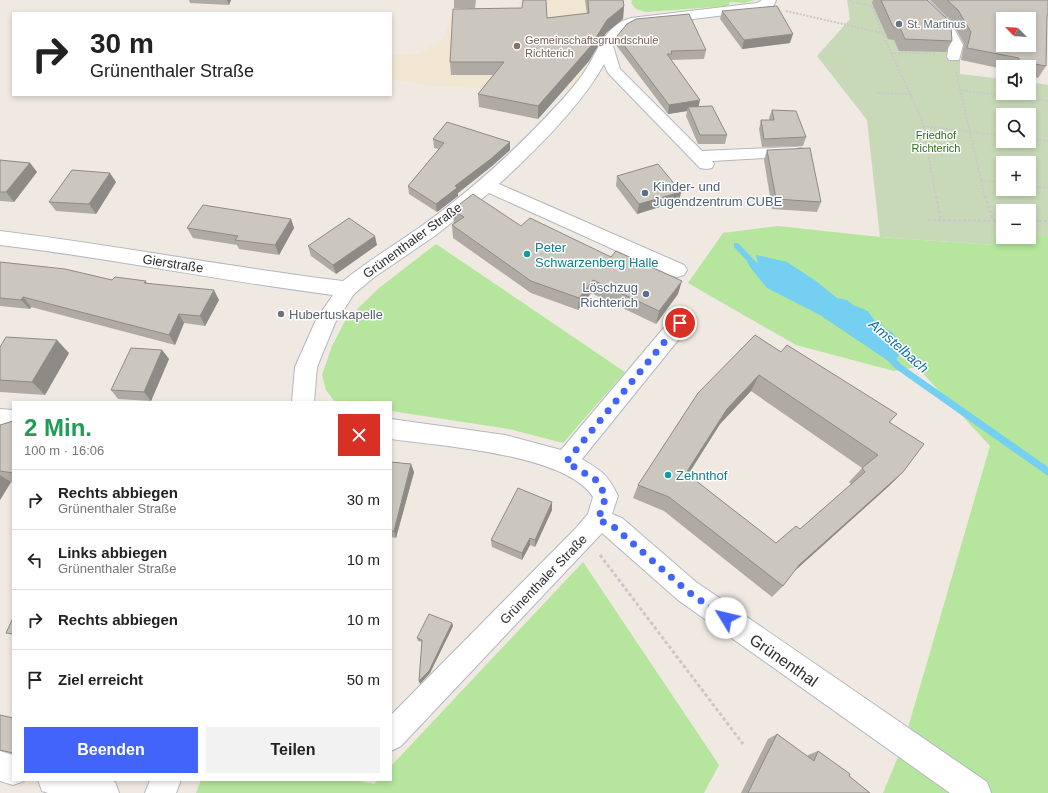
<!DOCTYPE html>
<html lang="de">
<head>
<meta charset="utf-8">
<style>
	:root { --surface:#fff; --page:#f2f2f2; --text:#222; --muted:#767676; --line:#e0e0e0; --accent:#4264fb }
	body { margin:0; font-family:Arial,sans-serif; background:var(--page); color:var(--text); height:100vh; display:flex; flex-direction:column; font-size:15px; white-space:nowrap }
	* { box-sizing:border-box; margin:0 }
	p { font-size:13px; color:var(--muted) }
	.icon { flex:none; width:22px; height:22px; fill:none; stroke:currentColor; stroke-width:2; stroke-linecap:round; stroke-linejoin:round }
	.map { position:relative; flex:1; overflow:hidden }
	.sheet { position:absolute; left:12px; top:401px; width:380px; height:380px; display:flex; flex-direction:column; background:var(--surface); border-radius:0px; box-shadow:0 2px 6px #0003 }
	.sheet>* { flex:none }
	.hud { position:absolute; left:12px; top:12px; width:380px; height:84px; border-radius:0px; box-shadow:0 2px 6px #0003; background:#fff; color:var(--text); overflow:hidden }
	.needle { width:26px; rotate:294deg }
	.buttons { position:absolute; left:996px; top:12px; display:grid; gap:8px }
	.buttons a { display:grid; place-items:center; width:40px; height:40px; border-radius:0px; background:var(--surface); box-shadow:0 2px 6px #0003; font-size:20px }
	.pin { position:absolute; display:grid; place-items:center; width:34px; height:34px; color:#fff; margin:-17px; border:2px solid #fff; border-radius:50%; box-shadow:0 1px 4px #0007 }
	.me { position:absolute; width:44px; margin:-22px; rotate:306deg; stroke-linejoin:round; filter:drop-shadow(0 0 3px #0008) }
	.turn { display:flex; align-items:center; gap:14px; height:84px; padding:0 12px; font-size:18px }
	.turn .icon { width:52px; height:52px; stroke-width:2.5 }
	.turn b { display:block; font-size:28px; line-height:34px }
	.round { display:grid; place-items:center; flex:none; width:42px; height:42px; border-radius:0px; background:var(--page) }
	.summary { display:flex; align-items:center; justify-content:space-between; height:68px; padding:0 12px }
	h1 { font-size:24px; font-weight:700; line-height:30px; color:#1e9e55 }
	.action { display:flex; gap:8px; margin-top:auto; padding:8px 12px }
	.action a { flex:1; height:46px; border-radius:0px; background:var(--accent); color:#fff; font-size:16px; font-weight:700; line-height:46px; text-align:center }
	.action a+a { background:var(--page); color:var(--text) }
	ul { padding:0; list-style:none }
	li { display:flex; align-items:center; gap:12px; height:60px; padding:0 12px; border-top:1px solid var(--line) }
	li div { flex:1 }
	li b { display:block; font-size:15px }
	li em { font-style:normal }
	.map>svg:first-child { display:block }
</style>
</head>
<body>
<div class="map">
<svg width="1048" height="793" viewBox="0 0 1048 793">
	<rect width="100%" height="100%" fill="#efe9e1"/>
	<path fill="#f0e6d1" d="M552,0H611L622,2L623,15L609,31L596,57L569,91L428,86L391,79V55L419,54L445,37L450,16L516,14L519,1Z"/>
	<g fill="#b6e59e">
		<path d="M632,0H755L744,3L730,2L728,6L646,12L636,9L631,3Z"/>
		<path d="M778,226L880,237L994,245L992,237L1048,236V793H883L903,745L990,446L917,367L894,371L796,345L688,283L723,233Z"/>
		<path d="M436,244L625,372L563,443L509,429L391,411V402H335L326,390L322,375L332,346L345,321L379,288Z"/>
		<path d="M583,562L719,765L704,793H196L201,780H355L374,784L378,780H391V766Z"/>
	</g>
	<path fill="#c8d9b8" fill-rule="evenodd" d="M847,0H923L960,47V74L1003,79V93H1029V82L1048,85V236L1029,237V211H1003V237H1012H992L994,245L880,237L867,120L817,56L850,19ZM1003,115H1029V141H1003ZM1003,163H1029V189H1003Z"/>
	<path fill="#75cff0" d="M756,255L787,262L816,281L837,298L847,300L853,305L868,311L875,321L894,334L902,350L895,362L887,360L820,315L767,288L750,267L747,261L752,258L758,264Z"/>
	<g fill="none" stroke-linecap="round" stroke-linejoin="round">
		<g fill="#75cff0" fill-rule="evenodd">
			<path d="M734,243H738L758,264L759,266L758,268H754L734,247Z"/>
			<path d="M887,352L890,353L902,365L1048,467V476L896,369L884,357L883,355L884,353Z"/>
		</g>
		<defs>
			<g id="minor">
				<path d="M762,0H776L773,7L759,11L635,26L625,32L613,46L620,69L702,151L795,147L801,148L803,152L801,156L712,161L714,164L712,168L706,169L700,168L608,73L604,64C581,106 535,151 499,184L684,265L687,270L684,275L677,277L670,275L489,193L436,235L373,278L354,294L335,323L317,367L314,402H292L295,367L316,320L333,295C221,281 111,258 0,245V231C115,245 228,267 343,281C368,261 396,244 423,225C474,188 517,149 560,102C568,93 576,84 583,74C597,54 605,24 631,18L757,3Z"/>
				<path d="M912,0H928L951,23L963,45L959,60H949L947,57C955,28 925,19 912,0Z"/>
				<path d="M680,315L687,317L690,323L687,329L582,459C602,471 608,475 618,496L612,514L622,518L696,582L987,782L991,793H950L678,600L602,533L401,746L391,751V715L576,528L588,514L593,497C567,454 440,446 391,439V419L505,435L561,450L673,317Z"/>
				<path d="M0,409L13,410V430L0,429Z"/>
				<path d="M0,751L13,755V780L24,781L13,785L0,781Z"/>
				<path d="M38,780H110L115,782L119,793H48L42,791Z"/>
				<path d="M150,780H181L176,793H145Z"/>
			</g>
		</defs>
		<use href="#minor" stroke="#b4b7c1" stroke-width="2"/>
		<g stroke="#c9c9c9" stroke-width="2" stroke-dasharray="2 1.5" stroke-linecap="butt">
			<path d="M850,0L852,2L872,6L882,33L922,120L936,197"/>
			<path d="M786,11L882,33"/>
			<path d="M891,53L935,54"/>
			<path d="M956,72L985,197"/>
			<path d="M959,90L1048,101"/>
			<path d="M877,93L910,94"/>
			<path d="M924,126L1003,136"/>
			<path d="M1029,139L1048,141"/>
			<path d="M981,180L1003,183"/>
			<path d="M1029,186L1048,188"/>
		</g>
		<g stroke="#c9c9c9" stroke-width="2.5" stroke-dasharray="3 2" stroke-linecap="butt">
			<path d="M936,196L941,221"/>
			<path d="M985,196L993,221"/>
			<path d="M928,220L1003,221"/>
			<path d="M1029,221H1048"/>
		</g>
		<path stroke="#c9c9c9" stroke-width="3" stroke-dasharray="3.5 2.5" stroke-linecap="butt" d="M600,555L743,744"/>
		<use href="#minor" fill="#fff" fill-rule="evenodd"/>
	</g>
	<g fill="#afaba4" fill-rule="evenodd">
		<path d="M189,0H231L229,5L190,3Z"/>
		<path d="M454,0H476L475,8H454Z"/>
		<path d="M585,0H623L624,6L623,19L606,33L589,61L538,119L479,107L478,94L493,75H451L450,62L547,18L587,14Z"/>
		<path d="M873,0H927L952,41L946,52L899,51L894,40L888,39L872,3Z"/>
		<path d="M930,0H1048L1047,19L1046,66L1038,78L1029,76V67H1003V69L961,60L964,44L952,22Z"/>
		<path d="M722,11L790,43L742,49L720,19Z"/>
		<path d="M617,36L706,50L704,59L671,60L698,106L727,135L725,144H698L686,116L687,111L668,114L616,45Z"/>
		<path d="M772,110L806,137L803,146L762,147L759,129L761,120H769V118Z"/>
		<path d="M433,139L510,142V150L492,166L458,193V196L437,212L409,194L408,186L439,149L434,148Z"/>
		<path d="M767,150L821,202L817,212L772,209L764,160Z"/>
		<path d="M0,160L30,163L37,172L14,202L0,201Z"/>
		<path d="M617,176L681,192L679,201L637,214L616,186Z"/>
		<path d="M116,182L96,214L56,211L49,202Z"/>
		<path d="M452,210L521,226L678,294L656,324L591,293L578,310L531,293L453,238L452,225L454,223Z"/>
		<path d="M291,219L294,228L279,255L239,249L237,245L193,238L187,228Z"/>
		<path d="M377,245L336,274L311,256L308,246Z"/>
		<path d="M0,262L112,280L146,281L147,283L219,300L205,326L184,323L175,345L31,307L30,309L0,306Z"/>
		<path d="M0,347L69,353L45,395L0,392Z"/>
		<path d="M162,350L169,359L151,401L118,399L111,390Z"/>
		<path d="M781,352L897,414L890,422L903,472L889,486L793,572L783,586L772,597L664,511L633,498L638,485ZM751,391L862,468L849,482L851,484L800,529L776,543L688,475L720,424Z"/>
		<path d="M13,421V483L11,482L0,500V425Z"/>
		<path d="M391,462L411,464L414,472L396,538L391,537Z"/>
		<path d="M552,502V510L535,547L530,545L522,560L492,547L491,540Z"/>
		<path d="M452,623L453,626L430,673L420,684L419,681L422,642L418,641L417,638Z"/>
		<path d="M777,734L807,757L808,755L818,751L870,793H741L768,739Z"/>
	</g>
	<g fill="#8e8b86">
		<path d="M227,0H231L229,5Z"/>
		<path d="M624,6L623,19L606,33L589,61L538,119V106L607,20Z"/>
		<path d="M793,34L790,43L742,49L744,40Z"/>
		<path d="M700,100L698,109L688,107L687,111L668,114L669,105Z"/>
		<path d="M510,142V150L492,166L458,193V196L437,212L436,204L455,186Z"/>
		<path d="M30,163L37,172L14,202L6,192Z"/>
		<path d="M110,173L116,182L96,214L89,204Z"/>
		<path d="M681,192L679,201L637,214L639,204Z"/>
		<path d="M291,219L294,228L279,255L275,245Z"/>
		<path d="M375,236L377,245L336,274L333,265Z"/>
		<path d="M593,280L591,293L578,310L579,298Z"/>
		<path d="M682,281L678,294L656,324L659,311Z"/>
		<path d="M214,290L219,300L205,326L200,316Z"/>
		<path d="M23,297L31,307L30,309L21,300Z"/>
		<path d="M179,314L184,323L175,345L169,335Z"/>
		<path d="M57,340L69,353L45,395L32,382Z"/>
		<path d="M162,350L169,359L151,401L144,392Z"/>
		<path d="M759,375L751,391L720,424L680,487L686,473L727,409Z"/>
		<path d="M411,464L414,472L396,538L394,531Z"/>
		<path d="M903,472L889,486L788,577L799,565Z"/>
		<path d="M0,475L11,482L0,500Z"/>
		<path d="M552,502V510L535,547V540Z"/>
		<path d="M530,538V545L522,560V553Z"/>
		<path d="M452,623L453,626L430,673L420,684L419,681Z"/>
	</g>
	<g fill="#cbc7bf" stroke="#8e8b86" fill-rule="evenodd">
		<path d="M523,0H546L547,18L589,13L588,0H623L624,6L607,20L590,47L538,106L478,94L504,62H450L453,9L522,8Z"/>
		<path d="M881,0H927L948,20L951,27L952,41L905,39L900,28L893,27Z"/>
		<path d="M947,0H1048V14L1047,15L1046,66L1019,61V58L967,48L971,32L958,10ZM1003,19H1029V45H1003Z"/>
		<path d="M777,6L793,34L744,40L722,11Z"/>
		<path d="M689,14L706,50L671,51L672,54H667L700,100L669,105L617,36L627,24L636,19Z"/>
		<path d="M712,106L727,135H700L688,107Z"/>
		<path d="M772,110L796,111L806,137L764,139L761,120H774Z"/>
		<path d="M447,122L510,142L492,158L455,186L457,188L436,204L408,186L444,143L433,139Z"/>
		<path d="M810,148L821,202L776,199L767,150Z"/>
		<path d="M0,160L30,163L6,192H0Z"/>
		<path d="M658,164L681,192L639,204L617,176Z"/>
		<path d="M72,170L110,173L89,204L49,202Z"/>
		<path d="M473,194L521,226L530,218L611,257L616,251L682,281L659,311L593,280L579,298L531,281L452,225L464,217L452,210Z"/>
		<path d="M203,205L291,219L275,245L235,240L238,236L187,228Z"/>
		<path d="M349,218L375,236L333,265L308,246Z"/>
		<path d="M0,262L65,269L112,280L115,277L146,281L144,283L214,290L200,316L179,314L169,335L23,297L21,300L0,298Z"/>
		<path d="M755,335L781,352L787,345L897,414L889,422L924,444L903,472L799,565L783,586L669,497L638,485L698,393ZM759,375L878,455L862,468L865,472L800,529L796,526L776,543L686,473L727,409Z"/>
		<path d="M6,337L57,340L32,382L0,380V347Z"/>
		<path d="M131,348L162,350L144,392L111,390Z"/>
		<path d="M13,421V473L0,471V425Z"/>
		<path d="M391,462L411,464L394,531H391Z"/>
		<path d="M518,488L552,502L535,540L530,538L522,553L491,540Z"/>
		<path d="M429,614L452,623L429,671L419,681L422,640L417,638Z"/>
		<path d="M13,618V634L6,633Z"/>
		<path d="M0,715L13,718V753L0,750Z"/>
		<path d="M777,734L814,761L818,751L850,774L849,776L870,793H748Z"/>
	</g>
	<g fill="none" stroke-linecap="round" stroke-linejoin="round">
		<path stroke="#4264fb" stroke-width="7" stroke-dasharray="0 12.6" d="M680,323L566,462L596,480L606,496L598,520L613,526L687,591L726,618"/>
	</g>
	<g fill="#6b7280" stroke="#fff" stroke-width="1.5">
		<circle cx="899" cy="24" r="4"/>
		<circle cx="281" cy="314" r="4"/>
	</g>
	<circle fill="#8d6e63" stroke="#fff" stroke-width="1.5" cx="517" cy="46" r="4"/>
	<g fill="#5c6f8a" stroke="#fff" stroke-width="1.5">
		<circle cx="645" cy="193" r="4"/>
		<circle cx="646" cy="294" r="4"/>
	</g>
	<g fill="#0f9aa8" stroke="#fff" stroke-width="1.5">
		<circle cx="527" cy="254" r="4"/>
		<circle cx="668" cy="475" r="4"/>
	</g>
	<g text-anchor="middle" stroke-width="3" stroke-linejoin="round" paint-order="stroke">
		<g font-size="11" fill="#5b616d" stroke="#fff" text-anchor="start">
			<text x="907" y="28">St. Martinus</text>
		</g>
		<g font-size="11" fill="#785e54" stroke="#fff" text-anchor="start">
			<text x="525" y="44">Gemeinschaftsgrundschule<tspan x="525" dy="13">Richterich</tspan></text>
		</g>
		<g font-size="11" fill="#2c6e1b" stroke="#fff">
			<text x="936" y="139">Friedhof<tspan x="936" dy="13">Richterich</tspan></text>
		</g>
		<g font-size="13" fill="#4e5e75" stroke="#fff" text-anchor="start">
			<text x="653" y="191">Kinder- und<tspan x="653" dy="15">Jugendzentrum CUBE</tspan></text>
			<text x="638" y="292" text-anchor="end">Löschzug<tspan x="638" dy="15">Richterich</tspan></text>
		</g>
		<g font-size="13" fill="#2e2e2e" stroke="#fff">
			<text transform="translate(412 240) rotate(-36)" y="5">Grünenthaler Straße</text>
			<text transform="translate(173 263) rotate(9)" y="5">Gierstraße</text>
			<text transform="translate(543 579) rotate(-46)" y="5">Grünenthaler Straße</text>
		</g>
		<g font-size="13" fill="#0d838f" stroke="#fff" text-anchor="start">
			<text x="535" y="252">Peter<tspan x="535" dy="15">Schwarzenberg Halle</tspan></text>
			<text x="676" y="480">Zehnthof</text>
		</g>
		<g font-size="13" fill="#5b616d" stroke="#fff" text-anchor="start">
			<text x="289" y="319">Hubertuskapelle</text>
		</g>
		<g font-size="14" font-style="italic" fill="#0d6fa3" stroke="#fff">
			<text transform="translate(899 346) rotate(41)" y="5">Amstelbach</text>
		</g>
		<g font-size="16" fill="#2e2e2e" stroke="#fff">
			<text transform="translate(784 660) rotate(35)" y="6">Grünenthal</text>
		</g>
	</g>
</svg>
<div class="buttons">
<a><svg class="needle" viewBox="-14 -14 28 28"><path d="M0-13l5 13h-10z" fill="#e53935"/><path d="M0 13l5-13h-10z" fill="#767676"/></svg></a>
<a><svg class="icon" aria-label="sound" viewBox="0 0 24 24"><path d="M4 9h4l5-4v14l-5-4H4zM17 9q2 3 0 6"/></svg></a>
<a><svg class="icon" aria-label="search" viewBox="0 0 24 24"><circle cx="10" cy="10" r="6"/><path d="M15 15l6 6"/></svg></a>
<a>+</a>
<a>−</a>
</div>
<div class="pin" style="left:680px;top:323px;background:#d93025"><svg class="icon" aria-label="arrive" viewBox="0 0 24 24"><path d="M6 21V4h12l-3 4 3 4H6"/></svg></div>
<svg class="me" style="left:726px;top:618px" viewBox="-20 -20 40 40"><circle r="19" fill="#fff"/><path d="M0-13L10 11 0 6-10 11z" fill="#4264fb"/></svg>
<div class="hud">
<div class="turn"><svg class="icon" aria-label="right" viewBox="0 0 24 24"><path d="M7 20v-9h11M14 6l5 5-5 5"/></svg><div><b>30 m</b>Grünenthaler Straße</div></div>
</div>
<section class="sheet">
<div class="summary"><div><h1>2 Min.</h1><p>100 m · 16:06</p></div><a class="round" style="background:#d93025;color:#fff"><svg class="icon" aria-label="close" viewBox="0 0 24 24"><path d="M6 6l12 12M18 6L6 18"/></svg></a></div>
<ul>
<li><svg class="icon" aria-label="right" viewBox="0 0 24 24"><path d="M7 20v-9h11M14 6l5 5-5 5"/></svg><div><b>Rechts abbiegen</b><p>Grünenthaler Straße</p></div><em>30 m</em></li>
<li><svg class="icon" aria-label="left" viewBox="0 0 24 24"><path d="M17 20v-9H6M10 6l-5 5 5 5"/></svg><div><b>Links abbiegen</b><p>Grünenthaler Straße</p></div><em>10 m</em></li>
<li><svg class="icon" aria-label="right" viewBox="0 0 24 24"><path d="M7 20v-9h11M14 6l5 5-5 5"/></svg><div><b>Rechts abbiegen</b></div><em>10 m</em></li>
<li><svg class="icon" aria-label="arrive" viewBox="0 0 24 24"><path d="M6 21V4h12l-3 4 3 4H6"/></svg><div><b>Ziel erreicht</b></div><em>50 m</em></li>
</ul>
<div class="action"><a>Beenden</a><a>Teilen</a></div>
</section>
</div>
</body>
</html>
